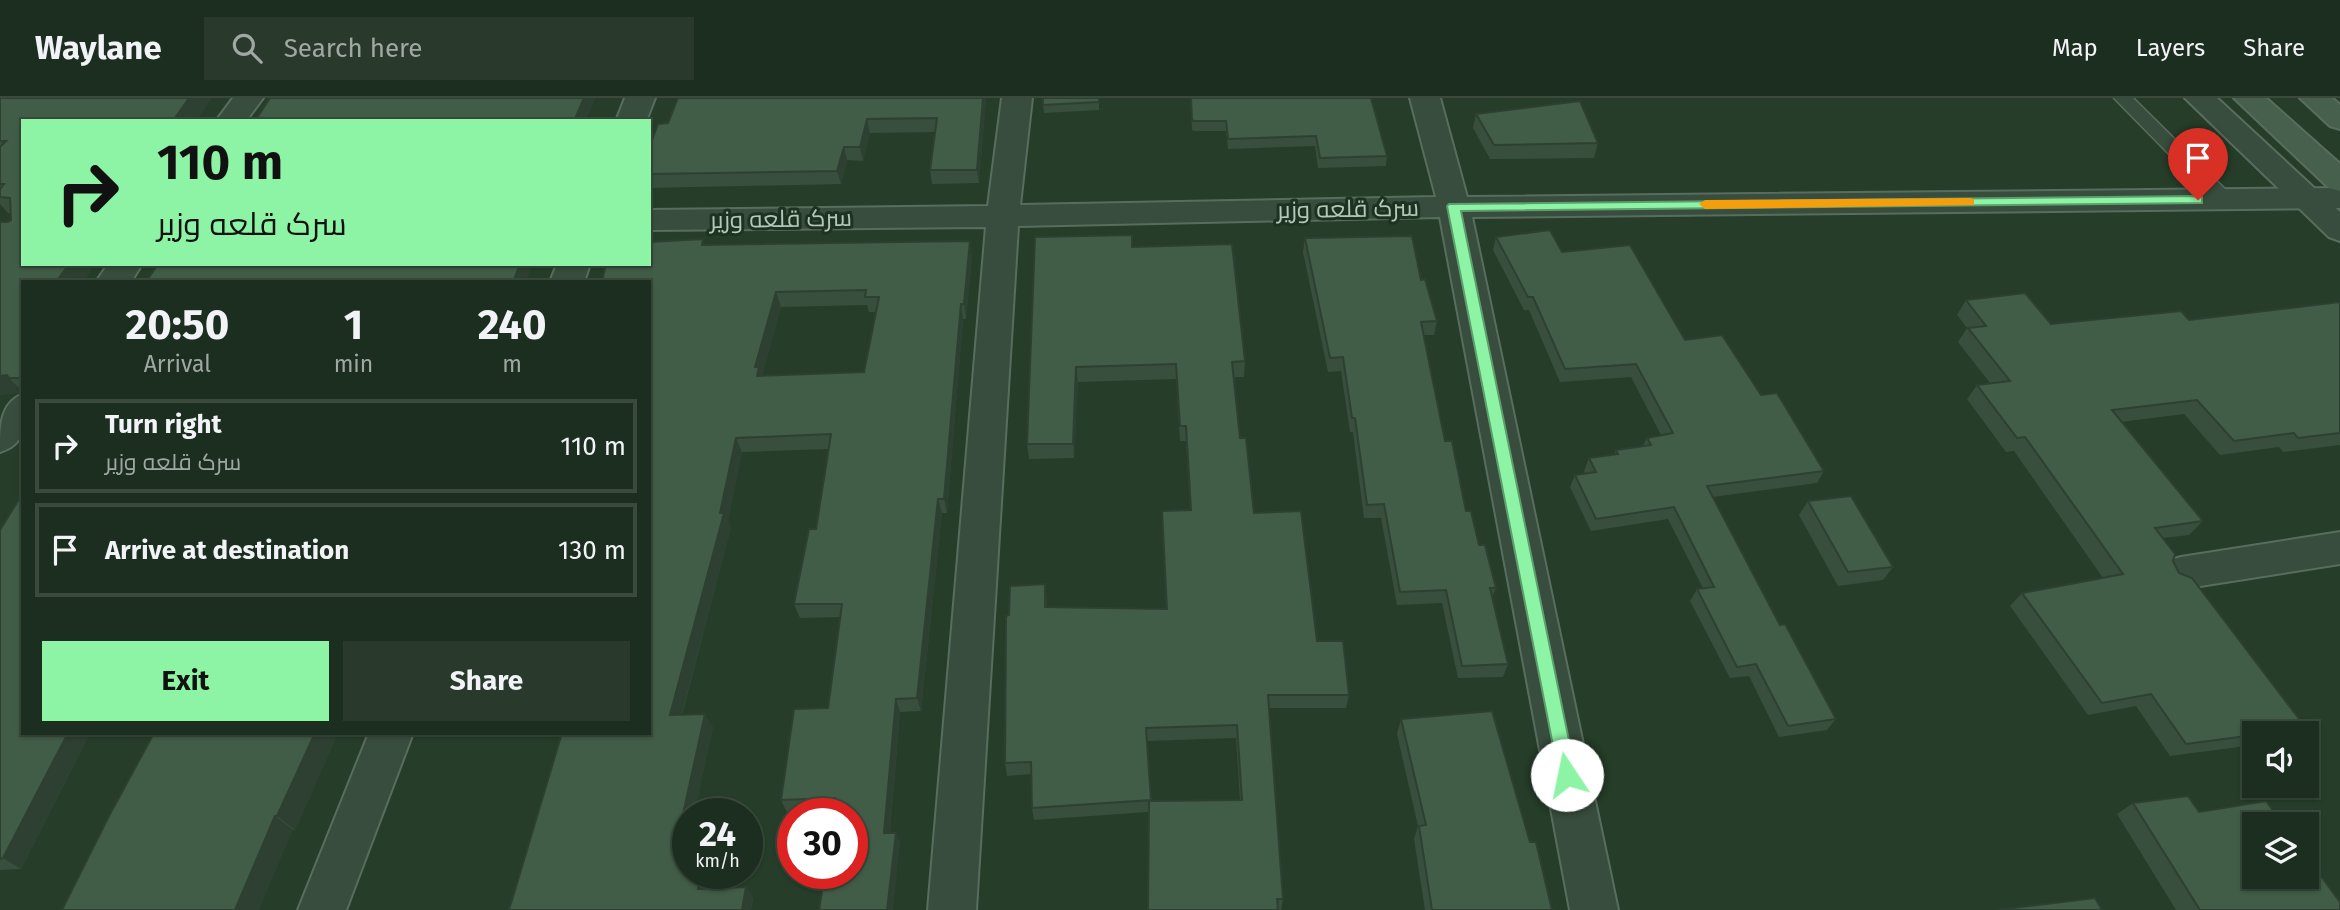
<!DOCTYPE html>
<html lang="en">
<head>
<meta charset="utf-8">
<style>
	:root { --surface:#1c2e1f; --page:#293a2c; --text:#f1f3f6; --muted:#a0a8a4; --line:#3a4a3d; --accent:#8df4a6 }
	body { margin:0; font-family:"Fira Sans",Cairo,sans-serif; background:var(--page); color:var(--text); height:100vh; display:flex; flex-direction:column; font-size:26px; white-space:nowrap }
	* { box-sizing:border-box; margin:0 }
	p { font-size:23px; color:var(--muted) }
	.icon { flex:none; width:38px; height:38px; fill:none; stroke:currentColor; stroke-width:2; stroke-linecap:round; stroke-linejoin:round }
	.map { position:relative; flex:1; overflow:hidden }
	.side { position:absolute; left:21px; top:182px; width:630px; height:455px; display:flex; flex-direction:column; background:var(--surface); border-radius:0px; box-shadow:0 2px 5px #0004,0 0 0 2px var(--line) }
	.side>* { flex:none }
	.top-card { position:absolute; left:21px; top:21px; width:630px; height:147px; border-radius:0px; box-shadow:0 2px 5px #0004,0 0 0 2px var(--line); background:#8df4a6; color:#111; overflow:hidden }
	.controls { position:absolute; left:2242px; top:623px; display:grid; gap:14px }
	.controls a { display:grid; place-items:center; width:77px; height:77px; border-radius:0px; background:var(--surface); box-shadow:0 2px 5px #0004,0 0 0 2px var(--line); font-size:35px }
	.speed { position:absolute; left:672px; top:700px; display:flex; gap:14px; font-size:35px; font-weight:700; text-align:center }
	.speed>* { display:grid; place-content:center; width:91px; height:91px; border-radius:50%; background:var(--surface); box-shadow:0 2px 5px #0004,0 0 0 2px var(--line); line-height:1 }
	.speed small { font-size:18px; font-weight:400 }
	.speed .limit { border:10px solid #d22; background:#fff; color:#111 }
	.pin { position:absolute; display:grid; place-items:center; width:60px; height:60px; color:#fff; margin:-72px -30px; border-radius:50% 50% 50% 0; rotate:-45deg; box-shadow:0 0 7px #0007 }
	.pin .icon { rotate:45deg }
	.me { position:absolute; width:77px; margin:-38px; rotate:349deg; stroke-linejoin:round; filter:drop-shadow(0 0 5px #0008) }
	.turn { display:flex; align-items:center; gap:24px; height:147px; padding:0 21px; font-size:32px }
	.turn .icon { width:91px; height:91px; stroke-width:2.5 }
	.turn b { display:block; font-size:49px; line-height:60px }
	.eta { display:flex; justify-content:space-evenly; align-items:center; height:119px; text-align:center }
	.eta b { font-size:42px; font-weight:700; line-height:49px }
	.button { display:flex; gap:14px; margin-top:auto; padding:14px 21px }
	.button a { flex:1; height:80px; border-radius:0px; background:var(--accent); color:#111; font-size:28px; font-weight:700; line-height:80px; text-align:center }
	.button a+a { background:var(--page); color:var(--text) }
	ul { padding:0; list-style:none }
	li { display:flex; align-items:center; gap:21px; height:94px; margin:0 14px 10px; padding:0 7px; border:4px solid var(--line); border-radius:0px }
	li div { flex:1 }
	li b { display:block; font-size:26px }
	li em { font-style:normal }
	header { display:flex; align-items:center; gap:42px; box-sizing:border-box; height:98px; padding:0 35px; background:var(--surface); border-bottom:2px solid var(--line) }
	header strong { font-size:33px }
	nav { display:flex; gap:38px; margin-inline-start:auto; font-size:24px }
	.search { width:490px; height:63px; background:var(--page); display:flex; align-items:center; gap:18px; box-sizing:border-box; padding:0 24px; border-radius:0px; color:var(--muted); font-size:26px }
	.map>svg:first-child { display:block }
</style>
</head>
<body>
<header>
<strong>Waylane</strong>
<div class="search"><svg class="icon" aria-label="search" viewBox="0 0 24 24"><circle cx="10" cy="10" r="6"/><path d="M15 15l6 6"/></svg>Search here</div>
<nav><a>Map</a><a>Layers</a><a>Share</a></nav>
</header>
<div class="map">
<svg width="2340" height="812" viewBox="0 0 2340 812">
	<rect width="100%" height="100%" fill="#253d29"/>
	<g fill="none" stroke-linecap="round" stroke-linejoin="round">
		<defs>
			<path id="service" d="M2114,0H2133L2232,98L2234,102L2232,106H2218Z"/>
			<g id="minor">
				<path d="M233,0H263L246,23H216Z"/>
				<path d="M625,0H655L646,23H616Z"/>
				<path d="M1002,0H1032L1020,107L1436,99L1410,0H1440L1467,99L2340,90V110L1472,119L1618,812H1570L1440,119L1018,128L976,812H928L986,129L649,132V112L988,108Z"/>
				<path d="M108,166H142L131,184H96Z"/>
				<path d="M557,166H590L584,184H550Z"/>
				<path d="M23,296C23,322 30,345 0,354C0,328 0,305 23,296Z"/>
				<path d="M2340,434V466L2181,491L2167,487L2161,475L2167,463L2181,459Z"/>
				<path d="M369,635H413L346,812H298Z"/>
			</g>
			<path id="tertiary" d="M2185,0H2217L2340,114V143L2329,139Z"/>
			<g id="secondary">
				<path d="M2234,0H2266L2340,66V93L2329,90Z"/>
				<path d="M2300,0H2332L2340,7V31L2330,28Z"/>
			</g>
		</defs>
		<use href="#service" stroke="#596d5e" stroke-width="3"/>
		<use href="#minor" stroke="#596d5e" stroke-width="4"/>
		<use href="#tertiary" stroke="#596d5e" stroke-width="4"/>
		<use href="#secondary" stroke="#596d5e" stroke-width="4"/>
		<use href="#service" fill="#384d3d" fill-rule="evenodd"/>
		<use href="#minor" fill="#384d3d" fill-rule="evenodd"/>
		<use href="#tertiary" fill="#384d3d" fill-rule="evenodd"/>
		<use href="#secondary" fill="#47604d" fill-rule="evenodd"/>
	</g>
	<g fill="#384f3d" fill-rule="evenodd">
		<path d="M0,0L23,166H95L83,184H23V294L0,297L8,124L11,122V115H8L0,106Z"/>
		<path d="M270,0H595L585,23H255Z"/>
		<path d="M678,0H986L979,85L932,86L930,72L935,34L870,35L863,63L847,62L841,86L649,90V50L668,25Z"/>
		<path d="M1099,0V12L1044,15L1043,7Z"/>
		<path d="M1190,0H1371L1387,58L1386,68L1318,70L1315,48L1228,51L1226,33H1194L1192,32Z"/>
		<path d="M1476,16L1598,45L1594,60L1490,61L1473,30Z"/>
		<path d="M1496,139L1562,154L1761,297L1824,373L1817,385L1712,399L1780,527L1836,621L1827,632L1779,639L1749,578L1730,580L1690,503L1697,491L1703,490L1668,421L1591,433L1570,389L1575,377L1586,376L1584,373L1589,360L1614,357L1616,352L1643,348L1647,340L1661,337L1631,279L1560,284L1529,212H1524L1493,152Z"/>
		<path d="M1305,140L1421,182L1437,223L1434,237H1424L1445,343L1466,413L1496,490L1492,499L1508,566L1503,579L1458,580L1442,505L1397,507L1381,420H1364L1353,334H1350L1341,273L1328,274L1303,154Z"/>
		<path d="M706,147L972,159L966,221H963L947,415H942L921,613L900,614L890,735H896L900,746L834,712L787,714L781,702L828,610L841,519L800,520L794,506L816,431L829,351L742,354L728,423L731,429L682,617L713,629L694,716H688L709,791L746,789L753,800L751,812H509L649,635ZM867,207L869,214H876L864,274L762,278L781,209Z"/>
		<path d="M1133,149L1245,263L1244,279H1234L1240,340L1254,415L1317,543L1349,597L1346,610H1269L1283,801L1281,812H1148V714L1034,722L1032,710V676L1007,678L1005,665L1009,517L1045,486L1047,509L1166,511L1162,413L1190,412L1186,343H1180L1176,281L1078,284L1074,360L1029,361L1027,346ZM1236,640L1240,702L1151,703L1147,643Z"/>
		<path d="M1966,202L2051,226L2189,222L2340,204V347L2283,354L2279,349L2220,357L2184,316L2121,324L2203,423L2189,437L2163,440L2179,475L2306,630L2299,635H2254V647L2170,658L2136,608L2088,617L2010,508L2022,495L2103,480L2014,353L2006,354L1967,301L1977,287L1990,285L1958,244L1967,230L1957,217Z"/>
		<path d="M1808,403L1893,469L1883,482L1838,488L1799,417Z"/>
		<path d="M0,432L23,635H90L21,771L0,772Z"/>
		<path d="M1401,621L1530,744L1552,812H1425L1414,741L1418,728L1397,636Z"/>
		<path d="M154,635H338L295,732H293Z"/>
		<path d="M2133,705L2199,714L2340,812H2176L2117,716Z"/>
	</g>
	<g fill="#2e4032">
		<path d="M189,0H212L196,23H173Z"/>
		<path d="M584,0H595L585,23H574Z"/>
		<path d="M983,0H986L979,85L977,72Z"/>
		<path d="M867,21L870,35L863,63L860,49Z"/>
		<path d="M844,49L847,62L841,86L837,73Z"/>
		<path d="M970,143L972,159L966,221L964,206Z"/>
		<path d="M69,166H95L83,184H56Z"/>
		<path d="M520,166H529L531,169L526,184H513Z"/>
		<path d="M776,194L781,209L762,278H757L755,269Z"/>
		<path d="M961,206L963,221L947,415L944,401Z"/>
		<path d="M1076,269L1078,284L1074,360L1073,346Z"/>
		<path d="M7,277L9,280L23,294L0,297V278Z"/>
		<path d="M736,340L742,354L728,423L731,429L678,630L670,617L720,415Z"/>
		<path d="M938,401L942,415L921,613L917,600Z"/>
		<path d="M1045,486L1047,500V523L1045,509Z"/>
		<path d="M896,601L900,614L889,746L884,735Z"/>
		<path d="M705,616L713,629L694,716H688V734L681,725Z"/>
		<path d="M68,635H90L21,771L3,760Z"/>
		<path d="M315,635H338L295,732L277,718Z"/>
		<path d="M275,718L293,732L259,812H235Z"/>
		<path d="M896,735L900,746L893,812H887Z"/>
		<path d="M701,775H712L707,802L698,791Z"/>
		<path d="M746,789L753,800L751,812H742Z"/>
	</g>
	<g fill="#415c47" stroke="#2e4032" stroke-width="2" fill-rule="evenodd">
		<path d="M0,0H189L173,23H23V166H69L56,184H23V280H9L7,277L0,278V124H8L11,122L10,100L0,99V91L4,86H0V49L6,43H0Z"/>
		<path d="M270,0H584L574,23H507L508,20L422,23H255Z"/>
		<path d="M678,0H983L977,72H930L937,20L867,21L860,49H844L837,73L649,76V50L658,26L668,25Z"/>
		<path d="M1043,0H1099V4L1043,7Z"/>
		<path d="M1191,0H1371L1387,58L1320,60L1316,38L1228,41L1226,23H1194L1192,22Z"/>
		<path d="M1580,3L1598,45L1494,47L1476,16Z"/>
		<path d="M1550,132L1562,154L1630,147L1685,242L1722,237L1761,297L1777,295L1824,373L1707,388L1780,527L1785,526L1836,621L1788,628L1756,566L1737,569L1697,491L1714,489L1674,409L1596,421L1575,377L1596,374L1589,360L1618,356L1616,352L1651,347L1647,340L1673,335L1636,266L1565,271L1533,199H1528L1496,139Z"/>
		<path d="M1132,137V149L1232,146L1245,263L1232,264L1240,340H1246L1254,415L1301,413L1317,543H1343L1349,597H1268L1283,801H1277L1278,812H1148L1149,703L1242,702L1237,627L1146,630L1151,702L1032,710L1031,664L1005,665L1006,518L1009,517L1010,488L1045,486V509L1167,511L1162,413L1191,412L1186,328H1180L1176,266L1076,269L1073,346H1027L1035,139Z"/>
		<path d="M1412,138L1421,182L1425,181L1437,223L1421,224L1445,343H1452L1466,413H1471L1479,447H1485L1496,490H1490L1508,566L1462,568L1446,492L1400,494L1384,406L1367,407L1355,320H1352L1343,259L1330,260L1305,140Z"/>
		<path d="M703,141L702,147L970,143L964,206H961L944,401H938L917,600L896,601L884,735H896L887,812H819L825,775H852V716H833L835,700L781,702L794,611L828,610L842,506H794L809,431H816L831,336L736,340L720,415H724L670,617L705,616L681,725L688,724V775H701L698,791L746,789L742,812H509L562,635H649V184H602L606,166H649V144ZM866,192L865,199H879L864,274L757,278L759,269H755L776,194Z"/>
		<path d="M158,166H520L513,184H146Z"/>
		<path d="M2025,195L2051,226L2181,213L2189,222L2340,204V335L2298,340L2294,335L2234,343L2197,302L2112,312L2203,423L2155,430L2175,456L2173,463L2179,475L2192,480L2306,630L2266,635H2254V637L2186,646L2151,596L2102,605L2022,495L2123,476L2025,339L2017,340L1977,287L2010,283L1968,230L1986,228L1966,202Z"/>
		<path d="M23,395V635H68L3,760L0,761V432Z"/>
		<path d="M1851,398L1893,469L1848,474L1808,403Z"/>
		<path d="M1492,613L1530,744H1536L1552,812H1432L1419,728L1426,727L1401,621Z"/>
		<path d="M154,635H315L277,718H275L235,812H62L109,718Z"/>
		<path d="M2188,698L2199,714L2266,703L2283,726H2254V779H2306V758L2340,804V812H2200L2133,705Z"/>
		<path d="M2095,800L2102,812H1996Z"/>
	</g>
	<path fill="#8df4a6" stroke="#5c9f6c" stroke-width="2" d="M2198,98L2202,99V105L1461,113L1576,677L1574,683L1567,685L1560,683L1447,108L1449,106Z"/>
	<path fill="#f59e0b" d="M1970,100L1974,101V107L1705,111L1699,106L1705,102Z"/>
	<g text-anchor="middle" stroke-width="6" stroke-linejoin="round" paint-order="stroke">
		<g font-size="24" fill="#b4c8b9" stroke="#1e3222">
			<text transform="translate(1348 111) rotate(-1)" y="8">سرک قلعه وزیر</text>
			<text transform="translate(781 121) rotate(-1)" y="8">سرک قلعه وزیر</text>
		</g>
	</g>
</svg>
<div class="controls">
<a><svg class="icon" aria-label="sound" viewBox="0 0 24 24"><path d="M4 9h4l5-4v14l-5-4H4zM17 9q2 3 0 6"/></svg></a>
<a><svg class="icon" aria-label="layers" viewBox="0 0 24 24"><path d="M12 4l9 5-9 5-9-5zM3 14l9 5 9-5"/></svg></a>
</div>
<div class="speed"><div>24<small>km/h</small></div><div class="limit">30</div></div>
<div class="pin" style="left:2198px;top:102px;background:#d93025"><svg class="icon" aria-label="arrive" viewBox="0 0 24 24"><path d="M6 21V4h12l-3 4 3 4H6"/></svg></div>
<svg class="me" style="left:1567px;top:677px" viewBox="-20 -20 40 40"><circle r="19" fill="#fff"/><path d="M0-13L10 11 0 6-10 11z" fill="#8df4a6"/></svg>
<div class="top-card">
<div class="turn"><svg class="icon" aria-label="right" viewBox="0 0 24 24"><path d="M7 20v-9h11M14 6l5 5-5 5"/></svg><div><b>110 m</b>سرک قلعه وزیر</div></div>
</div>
<section class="side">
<div class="eta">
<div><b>20:50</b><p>Arrival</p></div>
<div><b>1</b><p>min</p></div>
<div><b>240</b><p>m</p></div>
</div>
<ul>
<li><svg class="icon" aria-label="right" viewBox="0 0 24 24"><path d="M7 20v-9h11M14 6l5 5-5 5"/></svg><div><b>Turn right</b><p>سرک قلعه وزیر</p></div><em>110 m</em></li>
<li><svg class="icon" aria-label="arrive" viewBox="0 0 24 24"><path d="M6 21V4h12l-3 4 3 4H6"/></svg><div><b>Arrive at destination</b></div><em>130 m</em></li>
</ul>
<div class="button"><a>Exit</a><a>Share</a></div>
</section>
</div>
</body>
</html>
